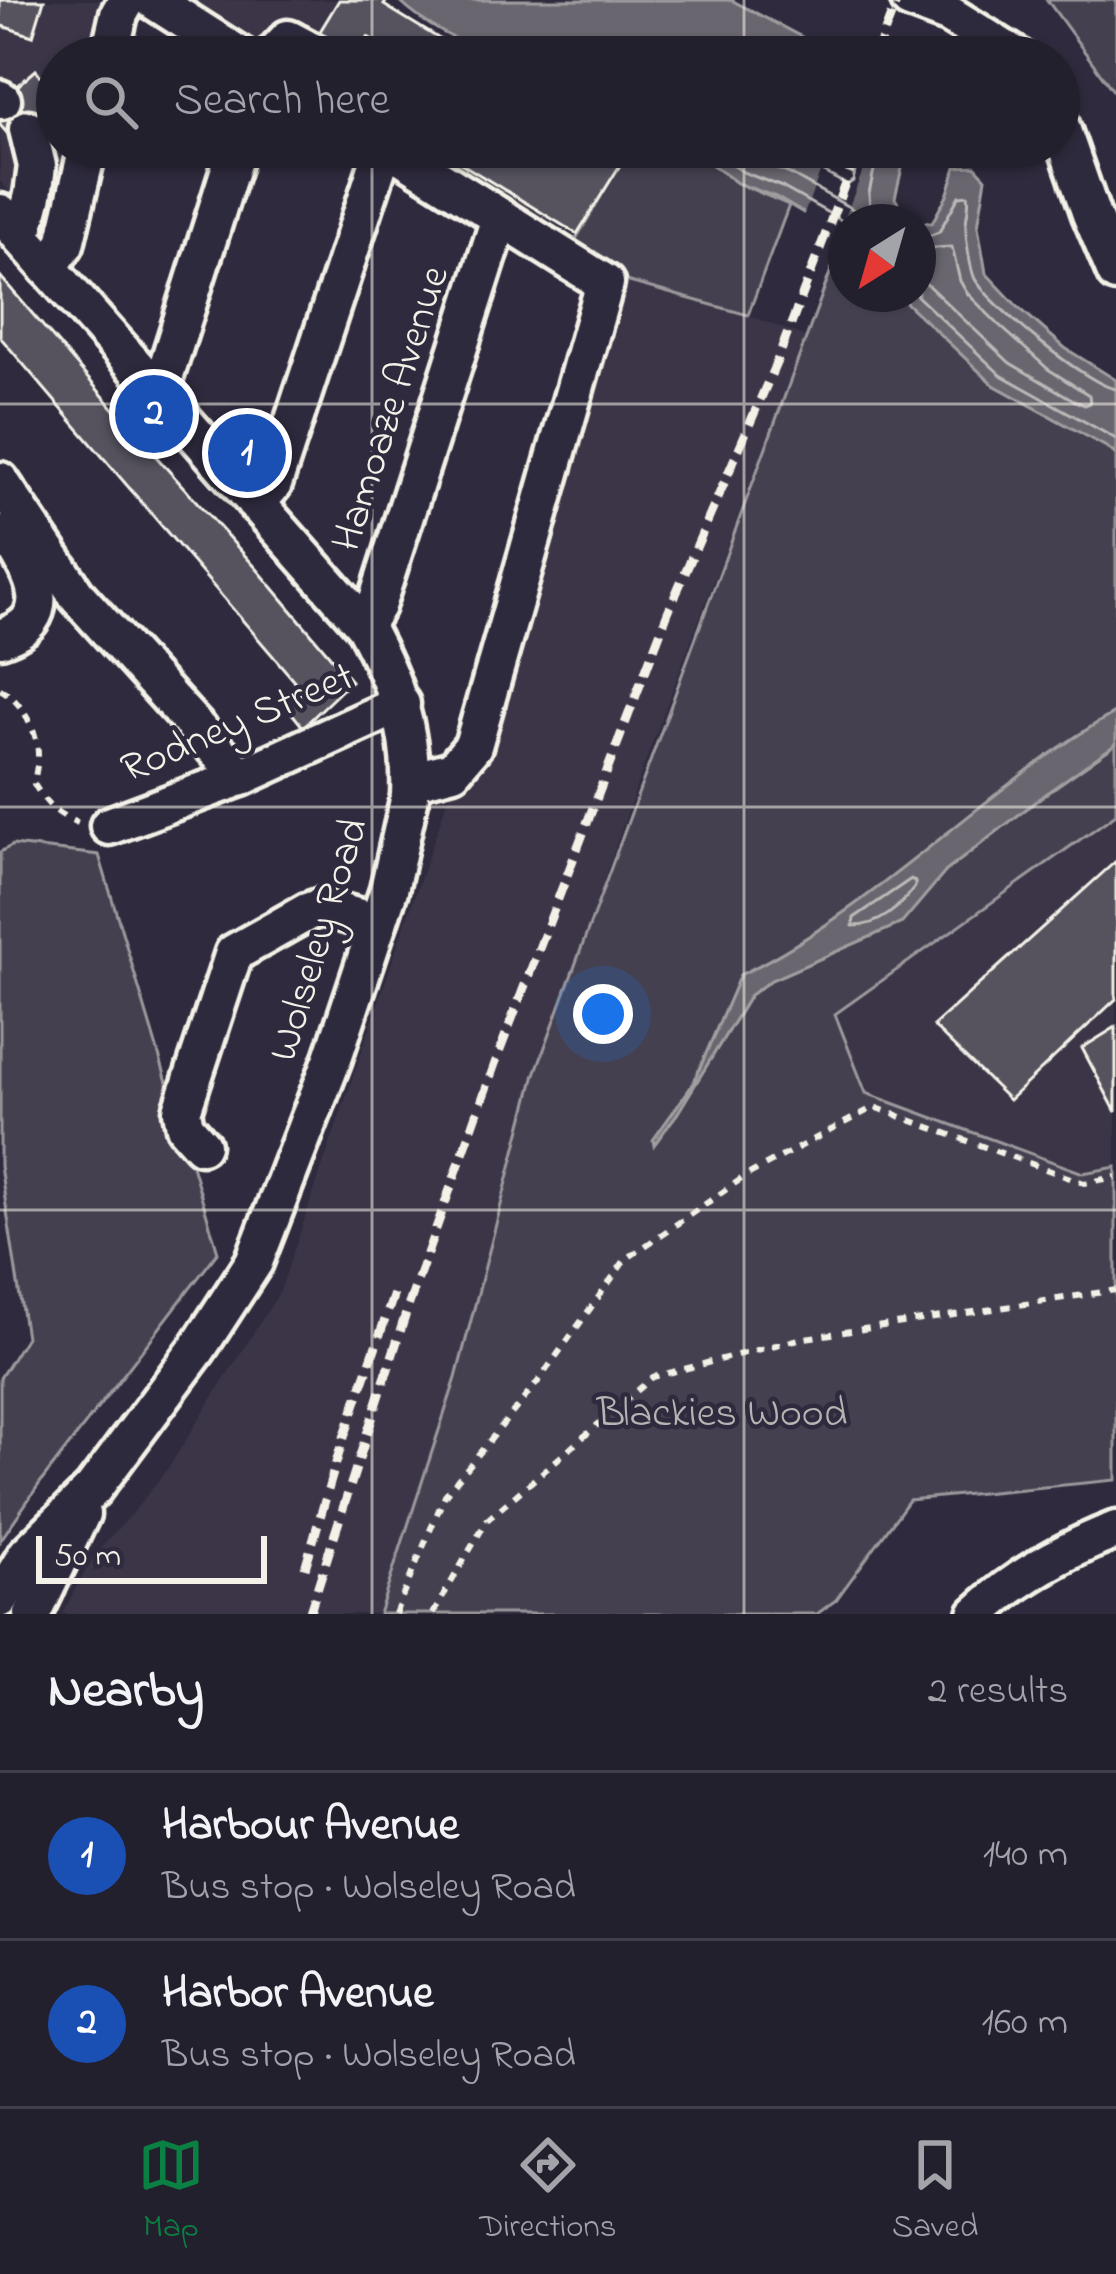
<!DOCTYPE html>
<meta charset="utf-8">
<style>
body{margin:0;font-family:"Indie Flower",sans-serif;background:#2b2836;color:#f1f3f6}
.compass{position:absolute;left:828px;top:204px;width:108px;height:108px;border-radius:50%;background:#23202e;box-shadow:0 3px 9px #0004;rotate:217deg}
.scale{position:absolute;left:36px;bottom:30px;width:231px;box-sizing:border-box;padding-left:12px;border:6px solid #f4f1e8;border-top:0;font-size:33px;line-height:42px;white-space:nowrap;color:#f4f1e8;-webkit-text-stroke:9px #2f2a3d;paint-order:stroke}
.you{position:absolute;left:603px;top:1014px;width:42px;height:42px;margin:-30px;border:9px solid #fff;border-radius:50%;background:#1a73e8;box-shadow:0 0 0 18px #1a73e833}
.badge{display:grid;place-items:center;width:78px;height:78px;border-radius:50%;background:#0b8043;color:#fff;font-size:39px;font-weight:700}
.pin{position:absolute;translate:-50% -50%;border:6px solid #fff;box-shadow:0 3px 12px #0006}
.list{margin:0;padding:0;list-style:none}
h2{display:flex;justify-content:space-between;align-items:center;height:156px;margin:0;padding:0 48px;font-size:51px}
h2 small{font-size:39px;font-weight:400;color:#a3a3aa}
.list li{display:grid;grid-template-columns:78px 1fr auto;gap:36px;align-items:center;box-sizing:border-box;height:168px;padding:0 48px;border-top:3px solid #403e4a}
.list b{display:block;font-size:45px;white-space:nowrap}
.list p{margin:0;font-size:39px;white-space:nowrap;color:#a3a3aa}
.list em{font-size:39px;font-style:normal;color:#a3a3aa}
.icon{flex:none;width:66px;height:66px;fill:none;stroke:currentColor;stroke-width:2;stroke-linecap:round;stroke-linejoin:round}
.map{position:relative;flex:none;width:1116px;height:1614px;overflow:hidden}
.search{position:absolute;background:#23202e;box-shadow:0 3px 9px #0004;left:36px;right:36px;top:36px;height:132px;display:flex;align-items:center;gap:30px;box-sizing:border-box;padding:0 42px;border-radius:66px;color:#a3a3aa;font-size:45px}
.sheet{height:492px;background:#23202e}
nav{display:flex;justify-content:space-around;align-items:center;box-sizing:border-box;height:168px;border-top:3px solid #403e4a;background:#23202e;font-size:33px;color:#a3a3aa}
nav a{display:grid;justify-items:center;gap:6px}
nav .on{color:#0b8043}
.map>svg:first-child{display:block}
.built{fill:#3b3647}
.green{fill:#454050;stroke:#9c989c;stroke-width:3}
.water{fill:#6a6670;stroke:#a19ea0;stroke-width:3}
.pier{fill:#2f2a3d}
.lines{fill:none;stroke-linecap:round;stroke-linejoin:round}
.shore{stroke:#bdb9b8;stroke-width:3}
.building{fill:#56525f;stroke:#f4f1e8;stroke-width:3}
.minor-casing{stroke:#f4f1e8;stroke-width:45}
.path{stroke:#f4f1e8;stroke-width:6;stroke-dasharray:9 9;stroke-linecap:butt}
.minor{stroke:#2f2a3d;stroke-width:36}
.rail{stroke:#f4f1e8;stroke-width:9;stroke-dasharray:18 9;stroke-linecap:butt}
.grid{fill:none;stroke:#f4f1e8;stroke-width:3;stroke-opacity:0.55}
.labels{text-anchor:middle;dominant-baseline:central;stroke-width:9;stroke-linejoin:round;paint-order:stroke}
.street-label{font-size:42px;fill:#f4f1e8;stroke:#2f2a3d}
.park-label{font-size:42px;fill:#b7b3b3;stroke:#2f2a3d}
</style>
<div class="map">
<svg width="1116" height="1614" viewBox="0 0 1116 1614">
<rect width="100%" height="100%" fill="#2f2a3d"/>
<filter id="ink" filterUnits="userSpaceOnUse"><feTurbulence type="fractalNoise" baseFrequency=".00833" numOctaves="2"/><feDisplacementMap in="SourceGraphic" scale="24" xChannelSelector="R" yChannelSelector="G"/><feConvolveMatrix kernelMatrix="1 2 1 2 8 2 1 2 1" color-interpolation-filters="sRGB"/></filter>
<g filter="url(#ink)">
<!-- built -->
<g class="built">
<polygon points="0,0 119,0 103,57 57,57 57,147 78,147 53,240 0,181"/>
<polygon points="158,0 387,0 385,5 469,57 251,57"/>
<polygon points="615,278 740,312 806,337 643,768 536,1074 456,1378 379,1614 62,1614 94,1555 132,1514 170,1465 280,1291 448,798 480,756"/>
<polygon points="1116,814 1116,1167 1083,1173 866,1092 835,1014"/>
</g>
<!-- green -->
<g class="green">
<polygon points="1047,0 1116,0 1116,95"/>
<polygon points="616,147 688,147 737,183 789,205 748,315 615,278 569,251 626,154"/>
<path d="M844,235L846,238V294H897L994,385L1109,448L1116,455V712C984,787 877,909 740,975L693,1084L654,1142L677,1114L750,995L771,980L901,923L946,871L1048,792L1116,744V814L835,1014L866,1093L1083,1173L1116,1167V1480L909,1500L836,1600L817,1614H379L456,1378L535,1074Z"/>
<polygon points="13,845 99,855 218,1252 40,1483 0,1541 0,1378 26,1337 0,1166 0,852"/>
</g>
<!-- water -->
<g class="water">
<path d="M398,0H731L823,48L860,57H500C464,45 425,26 398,0Z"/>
<polygon points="688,147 907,147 895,198 908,221 917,222 846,222 846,238 776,197 737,183"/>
<polygon points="975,166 986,178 978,226 986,273 1017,306 1065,348 1116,380 1116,455 1108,448 994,385 897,294 918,294 918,222 932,223 948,193 956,167"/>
<path d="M1116,712V744L1048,792L946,871L902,923L771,980L750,995L677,1114L654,1145L653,1140L693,1084L740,975C877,909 984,787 1116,712Z"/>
</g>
<!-- pier -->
<polygon class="pier" points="830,147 872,147 837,238 802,219"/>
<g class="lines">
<!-- shore -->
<g class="shore">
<polyline points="708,147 743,172 782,187 846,223"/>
<polyline points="734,147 750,159 788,173 865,216 870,211 869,193 879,147"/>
<polyline points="770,147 796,157 847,185 853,181 860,147"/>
<path d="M918,234L931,235L939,232L959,196L968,195C970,205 967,212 966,223C965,234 970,269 975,279C989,304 1089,386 1116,389"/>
<polyline points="918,249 952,247 960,281 967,293 999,325 1048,369 1089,395 1090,403 1085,405 1077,402 1010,363 918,276"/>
<polyline points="915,294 1001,375 1116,439"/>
<path d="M911,879L915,882V887C899,908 880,926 853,926L854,918Z"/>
</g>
</g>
<!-- building -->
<g class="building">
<polygon points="0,0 44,0 33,36 2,26 0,32"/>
<polygon points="339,0 387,0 384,5 469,57 402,57 368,37 357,56 319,33"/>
<polygon points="36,70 57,95 57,102 14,141 0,125 0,101"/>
<polygon points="434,147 616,147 627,154 577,234"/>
<polygon points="0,276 134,432 258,570 351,681 303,727 286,706 303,691 0,337"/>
<polygon points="1116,861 1116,999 1009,1100 933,1026"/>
<polygon points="1116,1027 1116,1112 1082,1048"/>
</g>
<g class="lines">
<!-- minor casing -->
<g class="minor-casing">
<g id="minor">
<polyline points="153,0 242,57"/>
<polyline points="910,0 950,15 1017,57"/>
<polyline points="109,57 119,14 127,0"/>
<polyline points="271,57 288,39 322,57"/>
<polyline points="0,99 2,100"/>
<polyline points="1059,122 1091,214 1116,273"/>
<polyline points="388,147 605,283 473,746 453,770 411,781"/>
<path d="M0,213L364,625C395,682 413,730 410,796L389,890L333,1058L254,1262L198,1348L93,1489L27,1554L0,1599"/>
<polyline points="22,238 33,195 37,166 28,129"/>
<polyline points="48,268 65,244 88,147"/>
<polyline points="159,394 237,147"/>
<polyline points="0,481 78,597 241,777"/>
<polyline points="256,504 273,484 384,147"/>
<polyline points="364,625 376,606 500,218"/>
<path d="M0,638C62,618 31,572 8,534"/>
<polyline points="109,826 241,777 401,704"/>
<polyline points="201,1145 185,1127 182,1111 234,953 307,912 321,907 378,923"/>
<polyline points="33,1614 81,1514"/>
<path d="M977,1614C1015,1578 1067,1549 1116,1530"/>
</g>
</g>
<!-- path -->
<g class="path">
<path d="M0,689C21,700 38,731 38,755C38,764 35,775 34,784C46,804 56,814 78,823"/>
<polyline points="395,1614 445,1495 537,1383 625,1260 747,1175 874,1107 1084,1183 1116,1177"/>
<polyline points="433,1614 487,1520 653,1377 799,1339 1116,1290"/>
</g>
<!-- minor -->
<use href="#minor" class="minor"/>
<!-- rail -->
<g class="rail">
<polyline points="875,57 897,0"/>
<polyline points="305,1568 341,1446 396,1288"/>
<polyline points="309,1614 409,1304 497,1058 668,612 777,361 859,147"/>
</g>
</g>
</g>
<!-- grid -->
<path class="grid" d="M372,0V57M744,0V57M372,147V1614M744,147V1614M0,404H1116M0,807H1116M0,1210H1116"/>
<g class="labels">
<!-- street labels -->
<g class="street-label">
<text transform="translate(392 409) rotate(-72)">Hamoaze Avenue</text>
<text transform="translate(238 724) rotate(-23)">Rodney Street</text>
<text transform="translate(320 940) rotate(-73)">Wolseley Road</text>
</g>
<!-- park labels -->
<g class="park-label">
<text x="722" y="1414">Blackies Wood</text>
</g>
</g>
</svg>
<svg class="compass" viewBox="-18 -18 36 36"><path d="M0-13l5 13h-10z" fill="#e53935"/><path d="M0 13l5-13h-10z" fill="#a3a3aa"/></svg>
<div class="scale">50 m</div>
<div class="you"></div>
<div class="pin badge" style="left:247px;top:453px;background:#1a4fb4">1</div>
<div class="pin badge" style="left:154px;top:414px;background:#1a4fb4">2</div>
<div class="search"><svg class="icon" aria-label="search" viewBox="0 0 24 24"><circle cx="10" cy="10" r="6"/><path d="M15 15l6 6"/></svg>Search here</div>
</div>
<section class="sheet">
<h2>Nearby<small>2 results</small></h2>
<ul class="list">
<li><span class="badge" style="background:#1a4fb4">1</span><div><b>Harbour Avenue</b><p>Bus stop · Wolseley Road</p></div><em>140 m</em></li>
<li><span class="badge" style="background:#1a4fb4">2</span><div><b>Harbor Avenue</b><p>Bus stop · Wolseley Road</p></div><em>160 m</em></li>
</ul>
</section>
<nav>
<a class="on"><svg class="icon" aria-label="map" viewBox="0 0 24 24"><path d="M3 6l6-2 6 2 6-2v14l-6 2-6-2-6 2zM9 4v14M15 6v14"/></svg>Map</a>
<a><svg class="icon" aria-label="directions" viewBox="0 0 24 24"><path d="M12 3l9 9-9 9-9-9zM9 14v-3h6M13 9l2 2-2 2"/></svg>Directions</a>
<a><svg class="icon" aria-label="saved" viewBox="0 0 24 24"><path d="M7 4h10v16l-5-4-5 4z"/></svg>Saved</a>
</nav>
